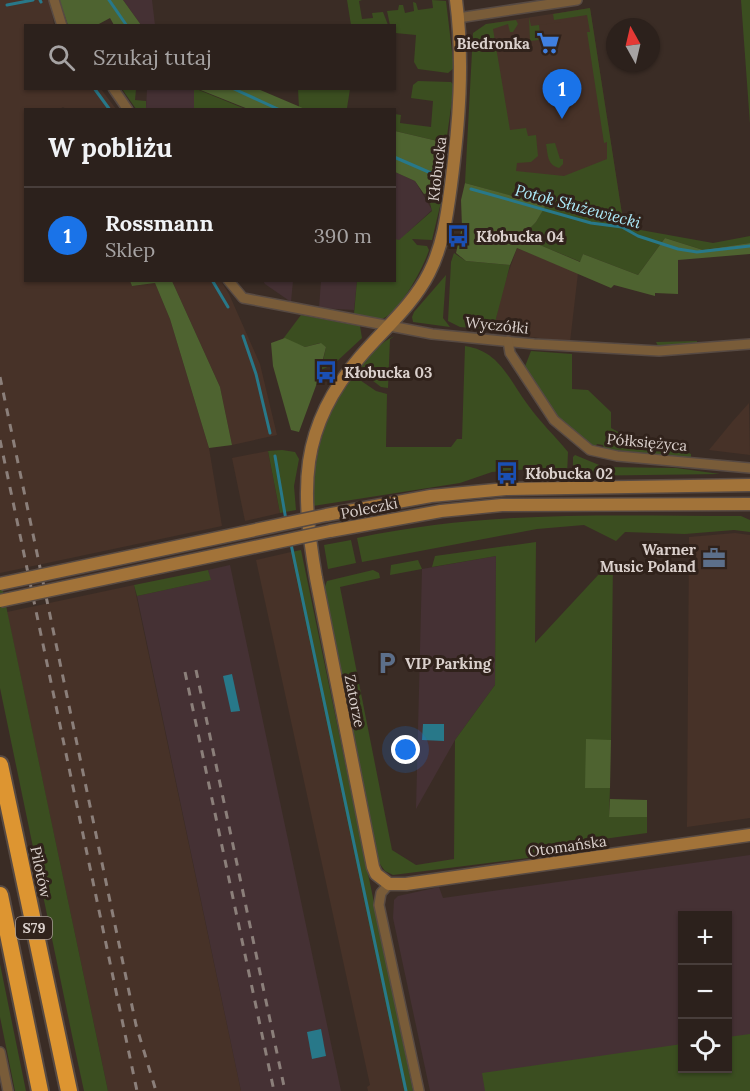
<!DOCTYPE html>
<html lang="pl">
<meta charset="utf-8">
<style>
body{margin:0;font-family:Lora,serif;background:#342925;color:#f1f3f6}
.controls{position:absolute;right:18px;bottom:18px;display:grid;overflow:hidden;border-radius:0px;box-shadow:0 2px 4px #0004}
.controls button{width:54px;height:54px;display:grid;place-items:center;padding:0;border:0;border-bottom:2px solid #483e3b;background:#2c211c;color:#f1f3f6;font:30px sans-serif}
.compass{position:absolute;left:606px;top:18px;width:54px;height:54px;border-radius:50%;background:#2c211c;box-shadow:0 2px 4px #0004;rotate:352deg}
.you{position:absolute;left:406px;top:750px;width:21px;height:21px;margin:-15px;border:4px solid #fff;border-radius:50%;background:#1a73e8;box-shadow:0 0 0 9px #1a73e833}
.badge{display:grid;place-items:center;width:39px;height:39px;border-radius:50%;background:#1a73e8;color:#fff;font-size:20px;font-weight:700}
.pin{position:absolute;translate:-50% -50px;filter:drop-shadow(0 2px 3px #0008)}
.pin::after{content:'';position:absolute;top:32px;width:21px;height:18px;background:inherit;clip-path:polygon(0 0,100% 0,50% 100%)}
.list{margin:0;padding:0;list-style:none}
h2{display:flex;justify-content:space-between;align-items:center;height:78px;margin:0;padding:0 24px;font-size:26px}
h2 small{font-size:20px;font-weight:400;color:#a6a3a3}
.list li{display:grid;grid-template-columns:39px 1fr auto;gap:18px;align-items:center;box-sizing:border-box;height:96px;padding:0 24px;border-top:2px solid #483e3b}
.list b{display:block;font-size:22px;white-space:nowrap}
.list p{margin:0;font-size:20px;white-space:nowrap;color:#a6a3a3}
.list em{font-size:20px;font-style:normal;color:#a6a3a3}
.icon{flex:none;width:33px;height:33px;fill:none;stroke:currentColor;stroke-width:2;stroke-linecap:round;stroke-linejoin:round}
.map{position:relative;flex:none;width:750px;height:1091px;overflow:hidden}
.search{position:absolute;background:#2c211c;box-shadow:0 2px 4px #0004;left:24px;top:24px;width:372px;height:66px;display:flex;align-items:center;gap:15px;box-sizing:border-box;padding:0 21px;border-radius:0px;color:#a6a3a3;font-size:22px}
.panel{position:absolute;background:#2c211c;box-shadow:0 2px 4px #0004;left:24px;top:108px;width:372px;height:174px;border-radius:0px}
.map>svg:first-child{display:block}
.built{fill:#473228}
.industrial{fill:#453134;fill-rule:evenodd}
.green{fill:#3b4e20}
.forest{fill:#4e6330}
.water{fill:#287889}
.lines{fill:none;stroke-linecap:round;stroke-linejoin:round}
.stream{stroke:#287889;stroke-width:3}
.street-casing{stroke:#574a43;stroke-width:12}
.secondary-casing{stroke:#574a43;stroke-width:15}
.highway-casing{stroke:#574a43;stroke-width:20}
.street{stroke:#795c39;stroke-width:9}
.secondary{stroke:#a27339;stroke-width:12}
.highway{stroke:#dd9531;stroke-width:16}
.rail{stroke:#8b7f7a;stroke-width:3;stroke-dasharray:8 8;stroke-linecap:butt}
.secondary-bridge-casing{stroke:#574a43;stroke-width:15;stroke-linecap:butt}
.secondary-bridge{stroke:#a27339;stroke-width:12}
.labels{text-anchor:middle;dominant-baseline:central;stroke-width:6;stroke-linejoin:round;paint-order:stroke}
.shield{fill:#30221b;stroke:#a79c97;stroke-width:1.5}
.shield-label{font-size:14px;font-weight:bold;fill:#dad0cc}
.poi-label{font-size:15px;font-weight:bold;fill:#dad0cc;stroke:#30221b;text-anchor:start}
.street-label{font-size:15px;fill:#dad0cc;stroke:#30221b}
.water-label{font-size:16px;font-style:italic;fill:#adebfa;stroke:#30221b}
</style>
<div class="map">
<svg width="750" height="1091" viewBox="0 0 750 1091">
<rect width="100%" height="100%" fill="#3a2c25"/>
<!-- built -->
<g class="built">
<polygon points="0,0 50,0 54,25 26,26 26,88 101,89 116,109 66,109 63,107 60,109 26,110 26,280 130,281 132,286 155,283 170,319 209,448 222,526 0,573"/>
<polygon points="590,8 624,227 512,195 486,31 493,23"/>
<polygon points="517,248 578,273 570,342 493,332 502,290"/>
<polygon points="172,281 221,281 229,294 260,364 277,435 232,445 220,387"/>
<polygon points="749,403 750,455 709,450 732,422"/>
<polygon points="268,451 280,513 245,521 232,458"/>
<polygon points="735,533 750,535 750,818 687,827 689,537"/>
<polygon points="291,552 404,1091 368,1091 367,1087 370,1085 256,560"/>
<polygon points="134,585 241,1091 108,1091 7,612"/>
</g>
<!-- industrial -->
<g class="industrial">
<polygon points="123,0 152,0 155,25 141,25"/>
<polygon points="147,89 194,89 194,109 146,110"/>
<polygon points="395,172 415,181 432,210 407,233 395,278"/>
<polygon points="263,281 293,281 291,302 265,284"/>
<polygon points="321,281 357,281 354,310 319,308"/>
<polygon points="496,556 495,685 455,740 416,809 422,569"/>
<polygon points="230,565 341,1091 241,1091 137,596 210,580 208,570"/>
<path d="M750,855V1091H430L393,918L394,900L398,896L439,887L443,898ZM682,916H728V1068H682Z"/>
</g>
<!-- green -->
<g class="green">
<polygon points="347,0 362,0 359,1 362,19 373,18 372,13 383,12 388,25 351,25"/>
<polygon points="432,0 446,1 454,68 448,73 418,69 414,62 416,35 395,33 394,26 390,25 387,11 398,10 399,5 403,5 405,13 414,11 413,2 416,3 418,10 433,8"/>
<polygon points="741,0 750,0 750,124"/>
<polygon points="590,8 624,227 713,243 750,236 750,243 703,250 665,238 638,275 583,254 581,262 520,237 536,222 545,205 465,183 473,33 486,24 516,20 518,24 513,32 510,32 508,24 493,29 510,130 526,128 528,136 536,135 538,156 531,162 517,163 516,171 564,176 607,159 607,142 604,143 587,32 590,32 587,15 554,20 553,14"/>
<polygon points="529,17 531,26 562,22 539,25 540,35 536,36 539,40 530,41"/>
<polygon points="418,81 451,82 454,86 446,143 395,131 395,114 401,115 400,123 431,127 433,101 411,98 413,85"/>
<polygon points="194,88 243,108 243,110 194,110"/>
<polygon points="122,89 136,89 135,100 146,101 146,109 136,109"/>
<polygon points="298,89 350,89 347,108 355,109 299,108"/>
<path d="M555,143L560,159H563V164L559,168C547,165 548,155 546,144Z"/>
<path d="M441,202L432,240L412,239L417,245L427,246L429,250C424,267 399,313 382,319C374,321 362,316 354,314L357,281L394,280L395,239L399,240L432,211L430,203Z"/>
<polygon points="454,253 466,261 510,265 493,330 460,327 448,321 451,262"/>
<polygon points="446,275 443,318 450,327 413,322 412,317 414,312"/>
<polygon points="301,315 360,326 362,338 334,364 321,370 326,347 320,343 305,347 283,339"/>
<path d="M395,336L390,339L388,388L381,387L360,371C363,358 384,340 395,336Z"/>
<polygon points="697,341 697,344 658,346 656,342"/>
<path d="M465,346C500,351 509,380 528,405C540,422 555,436 568,452L567,475L531,469L492,472L460,483L313,506C313,459 323,413 354,376L376,391L387,394L386,447H451L457,439H462Z"/>
<polygon points="531,351 572,354 572,389 588,390 611,412 611,428 647,448 650,438 691,454 691,458 604,449 603,445 597,444 595,447 590,444 559,421 524,369"/>
<polygon points="282,450 295,452 299,459 294,486 296,510 280,513 268,451"/>
<polygon points="575,455 604,467 676,468 720,474 573,476 573,457"/>
<path d="M741,516L750,520V532L734,530L685,534L625,532L616,541L584,525L537,529L362,562L357,538C488,510 609,516 741,516Z"/>
<polygon points="351,540 356,563 328,569 324,545"/>
<polygon points="536,542 535,643 613,559 611,740 586,740 586,788 610,788 609,816 647,817 647,833 567,844 568,853 393,875 385,871 377,860 324,589 327,581 373,570 379,573 380,578 340,587 392,850 416,865 454,859 455,740 495,685 496,556 432,567 435,556"/>
<polygon points="301,550 413,1091 404,1091 291,552"/>
<polygon points="418,560 422,569 390,575 391,565"/>
<polygon points="208,570 211,580 137,596 134,585"/>
<polygon points="0,577 108,1091 84,1091 73,1040 0,688"/>
<polygon points="0,964 26,1091 15,1091 0,1017"/>
<polygon points="750,1034 750,1091 485,1091 482,1073 682,1044 682,1068 728,1068 728,1037"/>
</g>
<!-- forest -->
<g class="forest">
<polygon points="59,0 123,0 141,25 114,25 110,18 97,25 68,25"/>
<polygon points="198,89 258,89 305,109 248,109"/>
<polygon points="395,131 446,143 439,190 424,194 415,181 395,172"/>
<polygon points="465,183 546,205 536,222 521,237 580,262 583,254 638,275 665,238 703,250 750,243 750,254 678,260 678,294 655,293 655,296 614,285 611,288 517,248 510,265 466,261 456,253 462,227 461,200"/>
<polygon points="130,281 172,281 220,387 232,445 209,448 170,319 155,283 132,286"/>
<polygon points="285,338 305,347 321,343 326,347 317,383 299,432 291,430 273,366 271,343"/>
<polygon points="586,739 611,740 610,788 585,788"/>
<polygon points="610,799 647,800 647,817 609,817"/>
</g>
<!-- water -->
<g class="water">
<polygon points="232,674 240,711 231,712 223,676"/>
<polygon points="423,724 444,724 444,741 422,740"/>
<polygon points="321,1029 326,1056 312,1059 307,1032"/>
</g>
<g class="lines">
<!-- stream -->
<g class="stream">
<polyline points="40,0 41,2"/>
<polyline points="109,0 127,26"/>
<polyline points="7,5 33,0"/>
<polyline points="94,88 110,110"/>
<polyline points="232,88 280,110"/>
<polyline points="394,157 431,173"/>
<polyline points="471,189 591,223 622,227 638,236 678,249 697,252 750,246"/>
<polyline points="212,280 228,307"/>
<polyline points="243,336 256,374 270,433"/>
<polyline points="275,456 286,520"/>
<polyline points="291,544 406,1091"/>
</g>
<!-- street casing -->
<g class="street-casing">
<g id="street">
<polyline points="54,0 62,26"/>
<polyline points="458,18 577,0"/>
<polyline points="113,88 128,110"/>
<polyline points="228,280 243,298 432,334 534,344 659,351 750,344"/>
<polyline points="508,341 510,353 554,420 590,450 617,456 750,468"/>
<polyline points="389,884 381,893 379,905 419,1091"/>
<polyline points="0,1052 8,1091"/>
</g>
</g>
<!-- secondary casing -->
<g class="secondary-casing">
<g id="secondary">
<path d="M456,0C464,62 459,124 451,185C447,215 443,246 429,273C413,305 383,330 360,357C298,428 301,490 316,578L373,867L376,874L389,884H406L750,835"/>
<polyline points="326,515 431,496 506,489 750,485"/>
<polyline points="330,531 441,511 502,505 750,504"/>
</g>
</g>
<!-- highway casing -->
<g class="highway-casing">
<g id="highway">
<polyline points="0,765 69,1091"/>
<polyline points="0,895 40,1091"/>
</g>
</g>
<!-- street -->
<use href="#street" class="street"/>
<!-- secondary -->
<use href="#secondary" class="secondary"/>
<!-- highway -->
<use href="#highway" class="highway"/>
<!-- rail -->
<g class="rail">
<polyline points="0,377 136,1025 156,1091"/>
<polyline points="0,440 137,1091"/>
<polyline points="196,670 285,1091"/>
<polyline points="185,672 274,1091"/>
</g>
<!-- secondary-bridge casing -->
<g class="secondary-bridge-casing">
<g id="secondary-bridge">
<polyline points="0,584 326,515"/>
<polyline points="0,601 330,531"/>
</g>
</g>
<!-- secondary-bridge -->
<use href="#secondary-bridge" class="secondary-bridge"/>
</g>
<!-- icons -->
<defs>
<g id="supermarket-bare" transform="scale(1.8)"><path d="M-6-5.5h2.5l.6 2H6L4.5 2H-2.5L-4.4-4H-6ZM-1.5 3.2a1.3 1.3 0 1 0 .1 0ZM3 3.2a1.3 1.3 0 1 0 .1 0Z" fill="#3f7fe0" stroke="#30221b" stroke-width="2.5" paint-order="stroke"/></g>
<g id="bus-bare" transform="scale(1.8)"><path d="M-5-6H5V4H4V6H2V4H-2V6H-4V4H-5ZM-3.5-4V0h7V-4ZM-3.5 1.2v1.5H-2V1.2ZM2 1.2v1.5H3.5V1.2Z" fill="#1a4fb4" stroke="#30221b" stroke-width="2.5" paint-order="stroke"/></g>
<g id="office-bare" transform="scale(1.8)"><path d="M-6-3h4V-5.5h4V-3h4V5H-6ZM-1-4.5V-3h2v-1.5ZM-6 0V1H6V0Z" fill="#5c6f8a" stroke="#30221b" stroke-width="2.5" paint-order="stroke"/></g>
<g id="parking-bare" transform="scale(1.8)"><path d="M-3.5-5.5H1a3.5 3.5 0 0 1 0 7H-1V5.5H-3.5ZM-1-3.4V-.6H.8a1.4 1.4 0 0 0 0-2.8Z" fill="#5c6f8a" stroke="#30221b" stroke-width="2.5" paint-order="stroke"/></g>
</defs>
<g fill-rule="evenodd">
<use href="#supermarket-bare" x="548" y="43"/>
<use href="#bus-bare" x="458" y="236"/>
<use href="#bus-bare" x="326" y="372"/>
<use href="#bus-bare" x="507" y="473"/>
<use href="#office-bare" x="714" y="558"/>
<use href="#parking-bare" x="387" y="663"/>
</g>
<g class="labels">
<!-- shield labels -->
<rect class="shield" x="16" y="917" width="36" height="22" rx="4.5"/>
<g class="shield-label">
<text x="34" y="928">S79</text>
</g>
<!-- poi labels -->
<g class="poi-label">
<text x="530" y="43" text-anchor="end">Biedronka</text>
<text x="476" y="236">Kłobucka 04</text>
<text x="344" y="372">Kłobucka 03</text>
<text x="525" y="473">Kłobucka 02</text>
<text x="696" y="549" text-anchor="end">Warner<tspan x="696" dy="17">Music Poland</tspan></text>
<text x="405" y="663">VIP Parking</text>
</g>
<!-- street labels -->
<g class="street-label">
<text transform="translate(437 169) rotate(-83)">Kłobucka</text>
<text transform="translate(497 325) rotate(6)">Wyczółki</text>
<text transform="translate(647 442) rotate(5)">Półksiężyca</text>
<text transform="translate(369 508) rotate(-11)">Poleczki</text>
<text transform="translate(355 701) rotate(79)">Zatorze</text>
<text transform="translate(567 846) rotate(-8)">Otomańska</text>
<text transform="translate(41 872) rotate(78)">Pilotów</text>
</g>
<!-- water labels -->
<g class="water-label">
<text transform="translate(578 206) rotate(15)">Potok Służewiecki</text>
</g>
</g>
</svg>
<div class="controls">
<button>+</button>
<button>−</button>
<button><svg class="icon" aria-label="locate" viewBox="0 0 24 24"><circle cx="12" cy="12" r="6"/><path d="M12 2v4M12 18v4M2 12h4M18 12h4"/></svg></button>
</div>
<svg class="compass" viewBox="-18 -18 36 36"><path d="M0-13l5 13h-10z" fill="#e53935"/><path d="M0 13l5-13h-10z" fill="#a6a3a3"/></svg>
<div class="you"></div>
<div class="pin badge" style="left:562px;top:119px">1</div>
<div class="search"><svg class="icon" aria-label="search" viewBox="0 0 24 24"><circle cx="10" cy="10" r="6"/><path d="M15 15l6 6"/></svg>Szukaj tutaj</div>
<section class="panel">
<h2>W pobliżu<small></small></h2>
<ul class="list">
<li><span class="badge">1</span><div><b>Rossmann</b><p>Sklep</p></div><em>390 m</em></li>
</ul>
</section>
</div>
